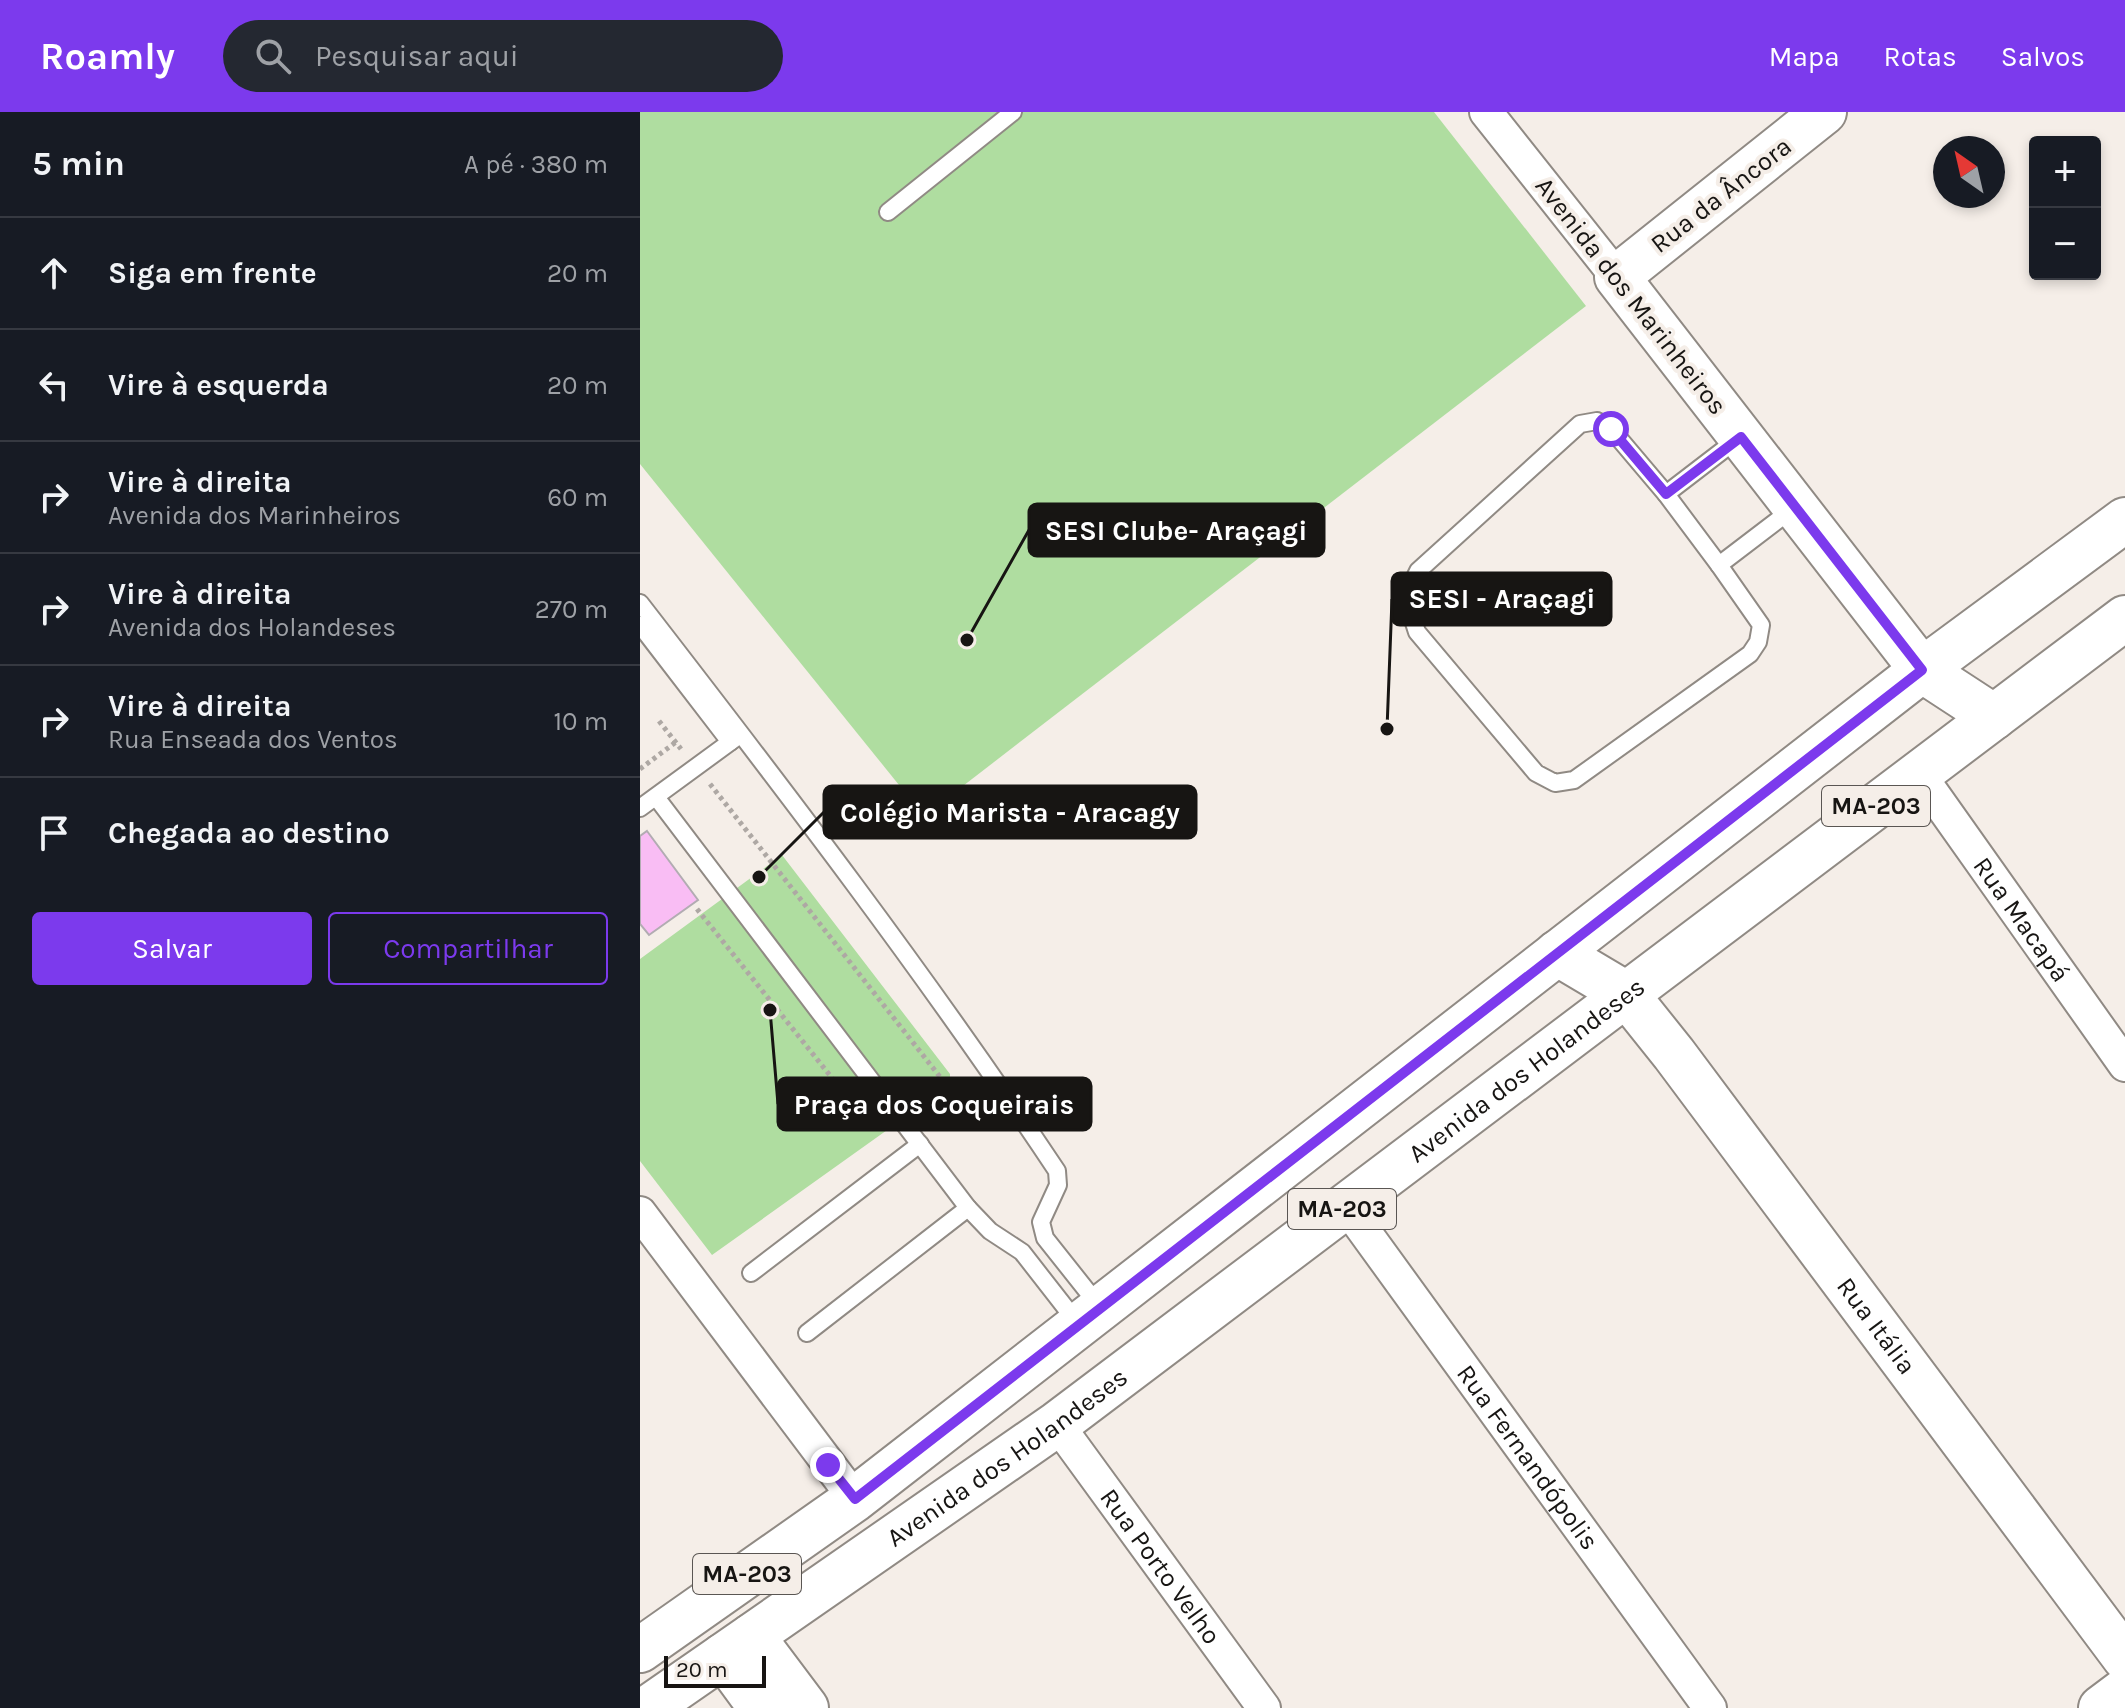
<!DOCTYPE html>
<html lang="pt">
<meta charset="utf-8">
<style>
body{margin:0;font-family:Karla,sans-serif;background:#242831;color:#f1f3f6}
.controls{position:absolute;right:24px;top:24px;display:grid;overflow:hidden;border-radius:8px;box-shadow:0 4px 12px #0003}
.controls button{width:72px;height:72px;display:grid;place-items:center;padding:0;border:0;border-bottom:2px solid #363941;background:#171b24;color:#f1f3f6;font:40px sans-serif}
.compass{position:absolute;left:1293px;top:24px;width:72px;height:72px;border-radius:50%;background:#171b24;box-shadow:0 4px 12px #0003;rotate:326deg}
.scale{position:absolute;left:24px;bottom:20px;width:102px;box-sizing:border-box;padding-left:8px;border:4px solid #171513;border-top:0;font-size:22px;line-height:28px;white-space:nowrap;color:#171513;-webkit-text-stroke:6px #f5eee8;paint-order:stroke}
.stop{position:absolute;width:24px;height:24px;margin:-18px;border:6px solid #7c3aed;border-radius:50%;background:#fff}
.stop.end{background:#7c3aed;border-color:#fff;box-shadow:0 2px 8px #0008}
.list{margin:0;padding:0;list-style:none}
h2{display:flex;justify-content:space-between;align-items:center;height:104px;margin:0;padding:0 32px;font-size:34px}
h2 small{font-size:26px;font-weight:400;color:#9ea1a6}
.list li{display:grid;grid-template-columns:52px 1fr auto;gap:24px;align-items:center;box-sizing:border-box;height:112px;padding:0 32px;border-top:2px solid #363941}
.list b{display:block;font-size:30px;white-space:nowrap}
.list p{margin:0;font-size:26px;white-space:nowrap;color:#9ea1a6}
.list em{font-size:26px;font-style:normal;color:#9ea1a6}
.actions{display:flex;gap:16px;padding:24px 32px}
.actions a{flex:1;padding:18px 0;border:2px solid #7c3aed;border-radius:8px;text-align:center;font-size:28px;color:#7c3aed}
.actions .main{background:#7c3aed;color:#fff}
.icon{flex:none;width:44px;height:44px;fill:none;stroke:currentColor;stroke-width:2;stroke-linecap:round;stroke-linejoin:round}
.map{position:relative;flex:none;width:1485px;height:1596px;overflow:hidden}
header{display:flex;align-items:center;gap:48px;box-sizing:border-box;height:112px;padding:0 40px;background:#7c3aed;color:#fff}
header strong{font-size:38px}
nav{display:flex;gap:44px;margin-inline-start:auto;font-size:28px}
.search{width:560px;height:72px;background:#242831;display:flex;align-items:center;gap:20px;box-sizing:border-box;padding:0 28px;border-radius:44px;color:#9ea1a6;font-size:30px}
main{display:flex}
aside{flex:1;background:#171b24}
.map>svg:first-child{display:block}
.green{fill:#afdda0}
.building{fill:#f9bdf4;stroke:#b2acb2;stroke-width:2}
.lines{fill:none;stroke-linecap:round;stroke-linejoin:round}
.lane-casing{stroke:#908a84;stroke-width:20}
.street-casing{stroke:#908a84;stroke-width:36}
.secondary-casing{stroke:#908a84;stroke-width:48}
.primary-casing{stroke:#908a84;stroke-width:48}
.path{stroke:#aea8a4;stroke-width:5;stroke-dasharray:4 4;stroke-linecap:butt}
.lane{stroke:#fff;stroke-width:16}
.street{stroke:#fff;stroke-width:32}
.secondary{stroke:#fff;stroke-width:44}
.primary{stroke:#fff;stroke-width:44}
.route{stroke:#7c3aed;stroke-width:10}
.labels{text-anchor:middle;dominant-baseline:central;stroke-width:8;stroke-linejoin:round;paint-order:stroke}
.shield{fill:#f5eee8;stroke:#5a5653;stroke-width:2}
.shield-label{font-size:24px;font-weight:bold;fill:#171513}
.street-label{font-size:26px;fill:#171513;stroke:#f5eee8}
.leader{fill:none;stroke:#171513;stroke-width:3}
.callout-dot{fill:#171513;stroke:#f5eee8;stroke-width:3}
.callout{fill:#171513;stroke:#171513;stroke-width:3}
.callout-label{font-size:28px;text-anchor:middle;font-weight:bold;fill:#fff}
</style>
<header>
<strong>Roamly</strong>
<div class="search"><svg class="icon" aria-label="search" viewBox="0 0 24 24"><circle cx="10" cy="10" r="6"/><path d="M15 15l6 6"/></svg>Pesquisar aqui</div>
<nav><a>Mapa</a><a>Rotas</a><a>Salvos</a></nav>
</header>
<main>
<aside>
<h2>5 min<small>A pé · 380 m</small></h2>
<ul class="list">
<li><svg class="icon" aria-label="ahead" viewBox="0 0 24 24"><path d="M12 20V5M6 11l6-6 6 6"/></svg><div><b>Siga em frente</b></div><em>20 m</em></li>
<li><svg class="icon" aria-label="left" viewBox="0 0 24 24"><path d="M17 20v-9H6M10 6l-5 5 5 5"/></svg><div><b>Vire à esquerda</b></div><em>20 m</em></li>
<li><svg class="icon" aria-label="right" viewBox="0 0 24 24"><path d="M7 20v-9h11M14 6l5 5-5 5"/></svg><div><b>Vire à direita</b><p>Avenida dos Marinheiros</p></div><em>60 m</em></li>
<li><svg class="icon" aria-label="right" viewBox="0 0 24 24"><path d="M7 20v-9h11M14 6l5 5-5 5"/></svg><div><b>Vire à direita</b><p>Avenida dos Holandeses</p></div><em>270 m</em></li>
<li><svg class="icon" aria-label="right" viewBox="0 0 24 24"><path d="M7 20v-9h11M14 6l5 5-5 5"/></svg><div><b>Vire à direita</b><p>Rua Enseada dos Ventos</p></div><em>10 m</em></li>
<li><svg class="icon" aria-label="arrive" viewBox="0 0 24 24"><path d="M6 21V4h12l-3 4 3 4H6"/></svg><div><b>Chegada ao destino</b></div></li>
</ul>
<div class="actions"><a class="main">Salvar</a><a>Compartilhar</a></div>
</aside>
<div class="map">
<svg width="1485" height="1596" viewBox="0 0 1485 1596">
<rect width="100%" height="100%" fill="#f5eee8"/>
<!-- green -->
<g class="green">
<polygon points="0,0 794,0 946,194 284,704 0,352"/>
<polygon points="142,743 310,962 310,995 278,996 72,1143 0,1049 0,847"/>
</g>
<!-- building -->
<polygon class="building" points="7,719 58,788 9,823 0,812 0,724"/>
<g class="lines">
<!-- lane casing -->
<g class="lane-casing">
<g id="lane">
<polyline points="248,100 373,0"/>
<polyline points="1099,326 1026,382 1079,453 1155,395"/>
<path d="M1026,382L971,317L957,309L940,312L778,459C766,481 769,497 777,520L896,661L915,671L934,668L1110,542L1118,530L1121,513L1079,453"/>
<path d="M0,491C144,677 287,864 417,1059L418,1073L401,1110L405,1126L459,1194"/>
<polyline points="0,513 90,630"/>
<polyline points="16,685 328,1096 350,1119 382,1140 439,1213"/>
<polyline points="0,696 97,625"/>
<polyline points="111,1161 280,1032"/>
<polyline points="167,1221 328,1096"/>
</g>
</g>
<!-- street casing -->
<g class="street-casing">
<g id="street">
<polyline points="846,0 977,165"/>
<path id="s1" d="M1279,662L1485,953"/>
<path id="s2" d="M706,1094L1070,1596"/>
<polyline points="0,1101 215,1387"/>
<path id="s3" d="M417,1312L624,1596"/>
</g>
</g>
<!-- secondary casing -->
<g class="secondary-casing">
<g id="secondary">
<polyline points="1184,0 977,165 1282,558 1354,605"/>
<path id="s4" d="M917,841L986,882L1034,942L1485,1546"/>
<polyline points="112,1524 166,1596"/>
<polyline points="83,1544 121,1596"/>
<polyline points="1461,1596 1485,1578"/>
</g>
</g>
<!-- primary casing -->
<g class="primary-casing">
<g id="primary">
<polyline points="0,1538 215,1387 1282,558 1485,408"/>
<path id="s5" d="M8,1596L417,1312L1485,506"/>
</g>
</g>
<!-- path -->
<g class="path">
<polyline points="19,609 41,637"/>
<polyline points="0,657 36,630"/>
<polyline points="70,672 304,970 275,990"/>
<polyline points="57,797 232,1016"/>
</g>
<!-- lane -->
<use href="#lane" class="lane"/>
<!-- street -->
<use href="#street" class="street"/>
<!-- secondary -->
<use href="#secondary" class="secondary"/>
<!-- primary -->
<use href="#primary" class="primary"/>
</g>
<g class="lines">
<!-- route -->
<polyline class="route" points="188,1353 215,1387 1282,558 1101,325 1026,382 971,317"/>
</g>
<g class="labels">
<!-- shield labels -->
<g class="shield">
<rect x="1182" y="674" width="108" height="40" rx="6"/>
<rect x="648" y="1077" width="108" height="40" rx="6"/>
<rect x="53" y="1442" width="108" height="40" rx="6"/>
</g>
<g class="shield-label">
<text x="1236" y="694">MA-203</text>
<text x="702" y="1097">MA-203</text>
<text x="107" y="1462">MA-203</text>
</g>
<!-- street labels -->
<g class="street-label">
<text transform="translate(1081 83) rotate(-38)">Rua da Âncora</text>
<text transform="translate(991 184) rotate(52)">Avenida dos Marinheiros</text>
<text stroke="none"><textPath href="#s1" startOffset="178">Rua Macapá</textPath></text>
<text stroke="none"><textPath href="#s5" startOffset="1086">Avenida dos Holandeses</textPath></text>
<text stroke="none"><textPath href="#s4" startOffset="496">Rua Itália</textPath></text>
<text stroke="none"><textPath href="#s5" startOffset="438">Avenida dos Holandeses</textPath></text>
<text stroke="none"><textPath href="#s2" startOffset="310">Rua Fernandópolis</textPath></text>
<text stroke="none"><textPath href="#s3" startOffset="176">Rua Porto Velho</textPath></text>
</g>
</g>
<!-- callouts -->
<path class="leader" d="M327 528L389 418M747 617L752 487M119 765L184 700M130 898L138 992"/>
<g class="callout-dot">
<circle cx="327" cy="528" r="8"/>
<circle cx="747" cy="617" r="8"/>
<circle cx="119" cy="765" r="8"/>
<circle cx="130" cy="898" r="8"/>
</g>
<g class="callout">
<rect x="389" y="392" width="295" height="52" rx="8"/>
<rect x="752" y="461" width="219" height="52" rx="8"/>
<rect x="184" y="674" width="372" height="52" rx="8"/>
<rect x="138" y="966" width="313" height="52" rx="8"/>
</g>
<g class="callout-label">
<text x="536" y="428">SESI Clube- Araçagi</text>
<text x="862" y="496">SESI - Araçagi</text>
<text x="370" y="710">Colégio Marista - Aracagy</text>
<text x="294" y="1002">Praça dos Coqueirais</text>
</g>
</svg>
<div class="controls">
<button>+</button>
<button>−</button>
</div>
<svg class="compass" viewBox="-18 -18 36 36"><path d="M0-13l5 13h-10z" fill="#e53935"/><path d="M0 13l5-13h-10z" fill="#9ea1a6"/></svg>
<div class="scale">20 m</div>
<div class="stop" style="left:971px;top:317px"></div>
<div class="stop end" style="left:188px;top:1353px"></div>
</div>
</main>
